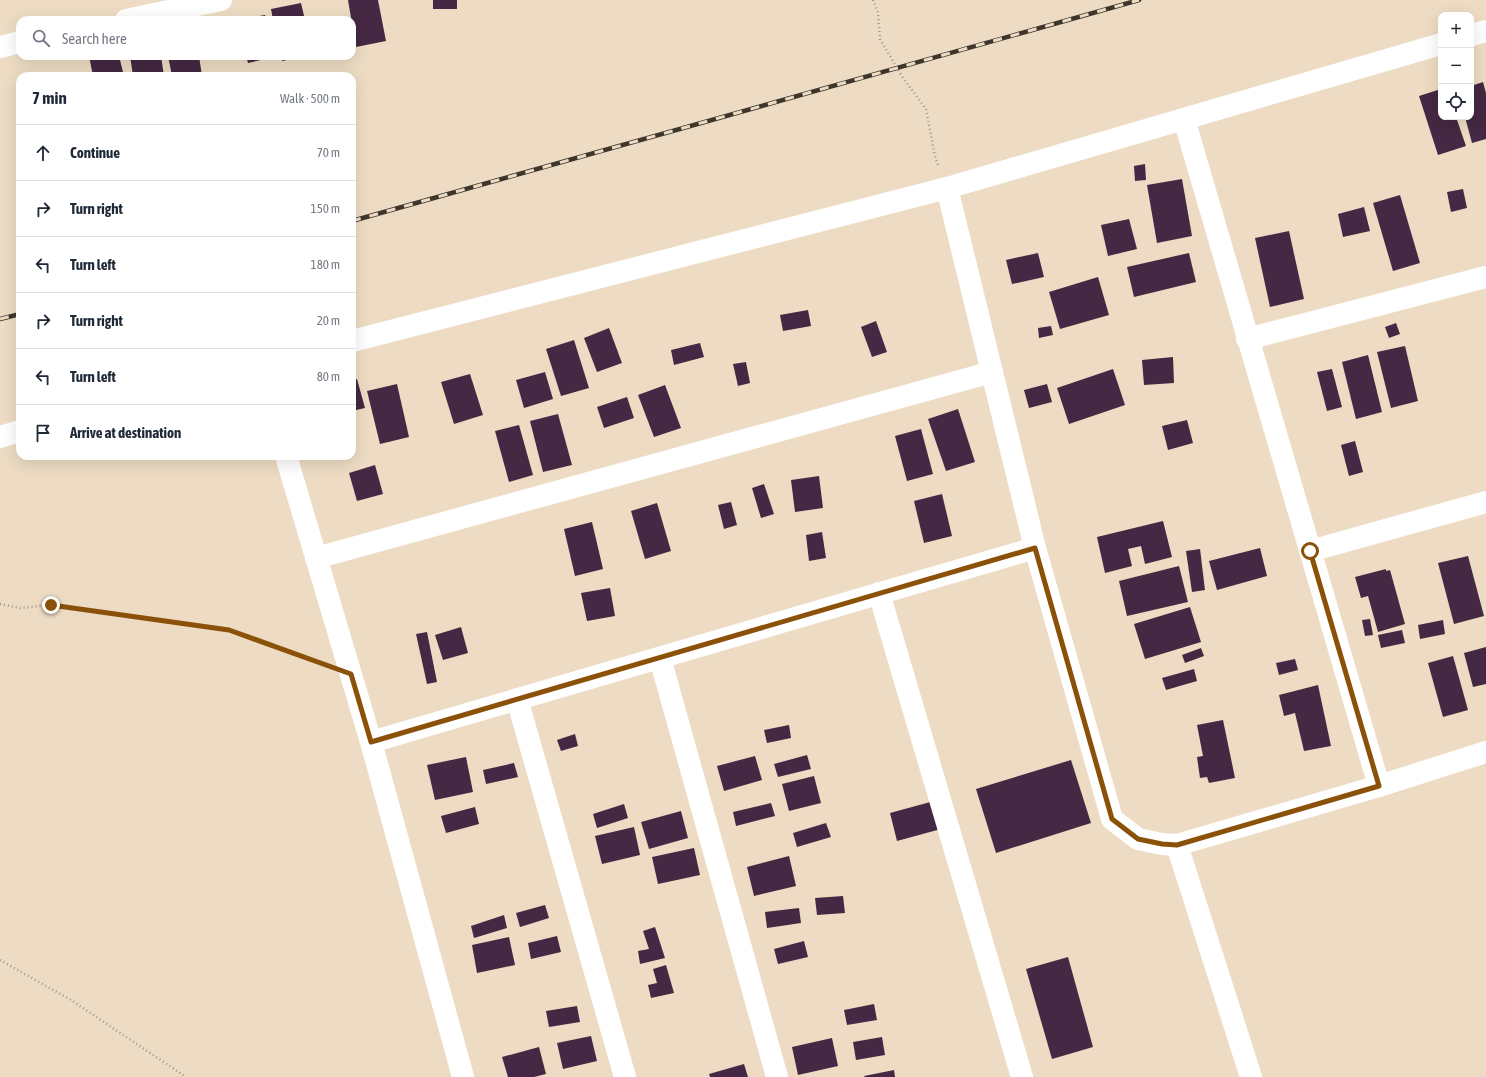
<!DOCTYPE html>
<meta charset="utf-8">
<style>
body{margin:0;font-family:"Asap Condensed",sans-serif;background:#f6f6f7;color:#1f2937}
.controls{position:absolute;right:12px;top:12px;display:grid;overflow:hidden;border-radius:8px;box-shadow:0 4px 16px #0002}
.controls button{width:36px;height:36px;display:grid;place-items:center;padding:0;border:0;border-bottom:1px solid #e0e1e3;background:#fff;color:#1f2937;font:20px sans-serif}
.stop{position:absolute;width:12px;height:12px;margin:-9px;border:3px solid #8b5109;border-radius:50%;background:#fff}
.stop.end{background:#8b5109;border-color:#fff;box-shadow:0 1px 4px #0008}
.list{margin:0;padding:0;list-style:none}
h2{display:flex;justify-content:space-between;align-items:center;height:52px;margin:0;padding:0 16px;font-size:17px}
h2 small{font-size:13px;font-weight:400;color:#747a83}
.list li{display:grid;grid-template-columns:26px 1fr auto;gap:12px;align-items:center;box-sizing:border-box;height:56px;padding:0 16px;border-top:1px solid #e0e1e3}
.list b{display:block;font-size:15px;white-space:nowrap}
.list em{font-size:13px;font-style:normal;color:#747a83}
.icon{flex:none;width:22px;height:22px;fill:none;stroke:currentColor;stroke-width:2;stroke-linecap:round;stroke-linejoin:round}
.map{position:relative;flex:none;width:1486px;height:1077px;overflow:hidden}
.search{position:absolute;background:#fff;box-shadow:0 4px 16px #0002;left:16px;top:16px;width:340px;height:44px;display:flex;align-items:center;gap:10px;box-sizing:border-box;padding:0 14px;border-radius:12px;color:#747a83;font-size:15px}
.panel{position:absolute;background:#fff;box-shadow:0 4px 16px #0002;left:16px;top:72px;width:340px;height:388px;border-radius:12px}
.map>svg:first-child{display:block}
.building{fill:#452843}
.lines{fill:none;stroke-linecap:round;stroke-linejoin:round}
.path{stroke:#a29582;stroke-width:2.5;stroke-dasharray:1 3;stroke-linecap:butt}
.street{stroke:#fff;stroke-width:22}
.rail-casing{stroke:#3e362b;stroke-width:4.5}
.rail{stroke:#eddcc3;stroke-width:3;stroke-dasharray:9;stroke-linecap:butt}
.route{stroke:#8b5109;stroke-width:5}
</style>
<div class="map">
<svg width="1486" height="1077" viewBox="0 0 1486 1077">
<rect width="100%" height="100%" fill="#eddcc3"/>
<!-- building -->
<g class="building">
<polygon points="348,0 378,0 386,41 356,47"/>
<rect x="433" y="0" width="24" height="9"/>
<polygon points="301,3 305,20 273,20 271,9"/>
<polygon points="265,15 267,20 244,20 244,19"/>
<polygon points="89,56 119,56 124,76 93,76"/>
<polygon points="130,56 161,56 164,76 133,76"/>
<polygon points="168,56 199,56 202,76 172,76"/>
<polygon points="246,56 274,56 274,57 248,63"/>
<polygon points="281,56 302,56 302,57 282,61"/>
<polygon points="1483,82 1486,93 1486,139 1472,143 1465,117 1471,117 1471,86"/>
<polygon points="1441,89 1441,117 1456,117 1466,146 1438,155 1419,96"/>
<polygon points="1145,164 1146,180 1135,181 1134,166"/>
<polygon points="1182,179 1192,236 1157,243 1147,185"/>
<polygon points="1463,189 1467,208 1451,212 1447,192"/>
<polygon points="1400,195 1420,263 1393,271 1373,203"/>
<polygon points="1364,207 1370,231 1343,237 1338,214"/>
<polygon points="1129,219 1137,249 1108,256 1101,225"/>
<polygon points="1289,231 1304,299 1270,307 1255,238"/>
<polygon points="1038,253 1044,277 1012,284 1006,260"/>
<polygon points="1189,253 1196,282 1134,297 1127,267"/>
<polygon points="1098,277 1109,315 1060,329 1049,292"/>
<polygon points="808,310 811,326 783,331 780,315"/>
<polygon points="876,321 887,352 872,357 861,327"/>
<polygon points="1396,323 1400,334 1389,338 1385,327"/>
<polygon points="1051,326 1053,335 1039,338 1038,328"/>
<polygon points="609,328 622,363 597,372 584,338"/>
<polygon points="574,340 589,388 561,396 546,349"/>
<polygon points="700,343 704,357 674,365 671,350"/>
<polygon points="1405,346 1418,401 1391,408 1377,352"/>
<polygon points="1368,355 1382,412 1356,419 1342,362"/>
<polygon points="1173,357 1174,383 1144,385 1142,360"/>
<polygon points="746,362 750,383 738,386 733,364"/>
<polygon points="1113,369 1125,405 1069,424 1057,388"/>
<polygon points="1332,369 1342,407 1327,411 1317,372"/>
<polygon points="545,372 553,399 524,408 516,380"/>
<polygon points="470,374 483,415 454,424 441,382"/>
<polygon points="357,379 365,408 352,411 352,380"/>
<polygon points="397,384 409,437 380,444 367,391"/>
<polygon points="1047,384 1052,402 1029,408 1024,390"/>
<polygon points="665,385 681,428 654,437 638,395"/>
<polygon points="627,397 634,418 604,428 597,407"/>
<polygon points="958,409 975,462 946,471 928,419"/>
<polygon points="558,414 572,465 543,472 530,421"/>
<polygon points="1187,420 1193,443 1168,450 1162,426"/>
<polygon points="519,425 533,475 509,482 495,431"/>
<polygon points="921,429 933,474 907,481 895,436"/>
<polygon points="1355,441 1363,472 1349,476 1341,445"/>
<polygon points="375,465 383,494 357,501 349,473"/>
<polygon points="819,476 823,508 795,512 791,480"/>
<polygon points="764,484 774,514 761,518 752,488"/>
<polygon points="942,494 952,536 924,543 914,501"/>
<polygon points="731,502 737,525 724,529 718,505"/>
<polygon points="657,503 671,551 645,559 631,511"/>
<polygon points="1163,521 1172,557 1145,564 1141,546 1128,549 1132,566 1105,573 1097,537"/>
<polygon points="592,522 603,569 575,576 564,529"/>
<polygon points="822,532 826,558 809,561 806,535"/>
<polygon points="1260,548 1267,576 1217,590 1209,561"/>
<polygon points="1200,549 1205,590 1192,592 1186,551"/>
<polygon points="1468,556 1484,616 1454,624 1438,563"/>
<polygon points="1179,566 1188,602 1127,616 1119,581"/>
<polygon points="1386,569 1386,571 1390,570 1405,624 1378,632 1368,596 1361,598 1355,577"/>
<polygon points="610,588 615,616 587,621 581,593"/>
<polygon points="1190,607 1201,642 1145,659 1134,624"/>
<polygon points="1370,619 1373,635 1365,636 1362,620"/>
<polygon points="1443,620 1445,634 1420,639 1418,625"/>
<polygon points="461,627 468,653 443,660 435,635"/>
<polygon points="1402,630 1405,643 1381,648 1378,635"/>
<polygon points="427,632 437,682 427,684 416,634"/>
<polygon points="1486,647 1486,684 1473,687 1464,653"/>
<polygon points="1201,648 1204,656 1185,663 1182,655"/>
<polygon points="1453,656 1468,710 1443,717 1428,663"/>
<polygon points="1295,659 1298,670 1279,675 1276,663"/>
<polygon points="1194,669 1197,681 1166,690 1162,678"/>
<polygon points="1318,685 1331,746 1304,751 1295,713 1284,716 1279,695"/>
<polygon points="1223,720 1235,778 1209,783 1207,777 1200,778 1197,757 1203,756 1197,725"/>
<polygon points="789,725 791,738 767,743 764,730"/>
<polygon points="575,734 578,746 561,751 557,740"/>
<polygon points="807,755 811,769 778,777 774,764"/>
<polygon points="755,756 762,780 724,791 717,766"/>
<polygon points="466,757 473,792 435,800 427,765"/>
<polygon points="1071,760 1091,823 996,853 976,789"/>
<polygon points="514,763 518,777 486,784 483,770"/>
<polygon points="814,776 821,803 789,811 782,784"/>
<polygon points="934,801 941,829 897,841 890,813"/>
<polygon points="771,803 775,816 736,826 733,812"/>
<polygon points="624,804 628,818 597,828 593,814"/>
<polygon points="475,807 479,824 446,833 441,816"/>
<polygon points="681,811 688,838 649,849 641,822"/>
<polygon points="826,823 831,837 797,847 793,833"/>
<polygon points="634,827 640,855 602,864 595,836"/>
<polygon points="694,848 700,875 658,884 652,857"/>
<polygon points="789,856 796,886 754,896 747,867"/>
<polygon points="843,896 845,913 817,915 815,898"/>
<polygon points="545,905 549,918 520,927 516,913"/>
<polygon points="799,908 801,923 767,928 765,912"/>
<polygon points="504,915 507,928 474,938 471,926"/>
<polygon points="655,927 665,958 640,964 638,951 649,949 643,931"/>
<polygon points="557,936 561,952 531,959 528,943"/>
<polygon points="509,937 515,965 477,973 472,945"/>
<polygon points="804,941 808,957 778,964 774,949"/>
<polygon points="1068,957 1093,1047 1052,1059 1026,969"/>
<polygon points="666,965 674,993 651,998 648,985 657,983 653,969"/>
<polygon points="874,1004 877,1020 847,1025 844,1010"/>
<polygon points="577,1006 580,1022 549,1027 546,1011"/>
<polygon points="591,1036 597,1061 563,1069 557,1043"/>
<polygon points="882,1037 885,1055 856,1060 853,1042"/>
<polygon points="832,1038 838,1066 798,1075 792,1047"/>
<polygon points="539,1047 546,1074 534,1077 508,1077 502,1057"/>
<polygon points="744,1064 748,1077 710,1077 709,1074"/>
<polygon points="894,1070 895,1077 865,1077 864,1076"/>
</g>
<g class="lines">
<!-- path -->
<g class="path">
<polyline points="873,0 878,13 880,39 903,78 926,109 935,156 938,165"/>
<polyline points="0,604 20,608 51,605 229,630 323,664"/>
<polyline points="0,960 71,1000 186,1077"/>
</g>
<!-- street -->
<g class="street">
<polyline points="126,20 221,0"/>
<polyline points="1471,35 1486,31"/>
<polyline points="0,47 20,42"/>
<polyline points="1184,119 1379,786"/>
<polyline points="947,188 1035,548 1112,819 1138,839 1162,844 1177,845 1379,786 1486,752"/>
<polyline points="1247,339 1486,277"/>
<polyline points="352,341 947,188 1441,44"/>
<polyline points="0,437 20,431"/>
<polyline points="286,456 371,742 463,1077"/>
<polyline points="1310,551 1486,502"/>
<polyline points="316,558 992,372"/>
<polyline points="879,593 1022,1077"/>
<polyline points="660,658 777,1077"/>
<polyline points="517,699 625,1077"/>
<polyline points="371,742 1035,548"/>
<polyline points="1177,845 1251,1077"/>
</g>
<!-- rail casing -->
<g class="rail-casing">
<g id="rail">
<polyline points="352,221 1139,0"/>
<polyline points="0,319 20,314"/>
</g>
</g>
<!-- rail -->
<use href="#rail" class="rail"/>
</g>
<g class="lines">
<!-- route -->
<polyline class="route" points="51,605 229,630 351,674 371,742 1035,548 1112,819 1138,839 1162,844 1177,845 1379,786 1310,551"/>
</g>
</svg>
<div class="controls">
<button>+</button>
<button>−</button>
<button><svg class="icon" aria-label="locate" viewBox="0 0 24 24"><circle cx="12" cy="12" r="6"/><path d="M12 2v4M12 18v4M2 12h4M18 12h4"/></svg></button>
</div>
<div class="stop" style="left:1310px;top:551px"></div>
<div class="stop end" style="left:51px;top:605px"></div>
<div class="search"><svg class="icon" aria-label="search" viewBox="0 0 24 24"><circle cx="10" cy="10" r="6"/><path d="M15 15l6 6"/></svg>Search here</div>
<section class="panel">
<h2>7 min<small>Walk · 500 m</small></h2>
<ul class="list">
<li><svg class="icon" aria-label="ahead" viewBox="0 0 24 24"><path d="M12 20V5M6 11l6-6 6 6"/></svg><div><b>Continue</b></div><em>70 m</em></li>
<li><svg class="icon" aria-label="right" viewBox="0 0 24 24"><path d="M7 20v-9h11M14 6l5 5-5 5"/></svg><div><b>Turn right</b></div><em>150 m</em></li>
<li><svg class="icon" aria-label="left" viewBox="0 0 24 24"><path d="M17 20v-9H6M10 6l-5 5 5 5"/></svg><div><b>Turn left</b></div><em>180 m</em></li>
<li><svg class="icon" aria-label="right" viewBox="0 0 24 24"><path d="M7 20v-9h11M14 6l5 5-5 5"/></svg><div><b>Turn right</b></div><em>20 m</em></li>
<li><svg class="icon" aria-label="left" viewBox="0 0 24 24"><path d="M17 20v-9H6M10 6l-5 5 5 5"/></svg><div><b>Turn left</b></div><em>80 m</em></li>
<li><svg class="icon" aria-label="arrive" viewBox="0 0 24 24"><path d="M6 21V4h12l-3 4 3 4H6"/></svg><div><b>Arrive at destination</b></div></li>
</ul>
</section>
</div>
